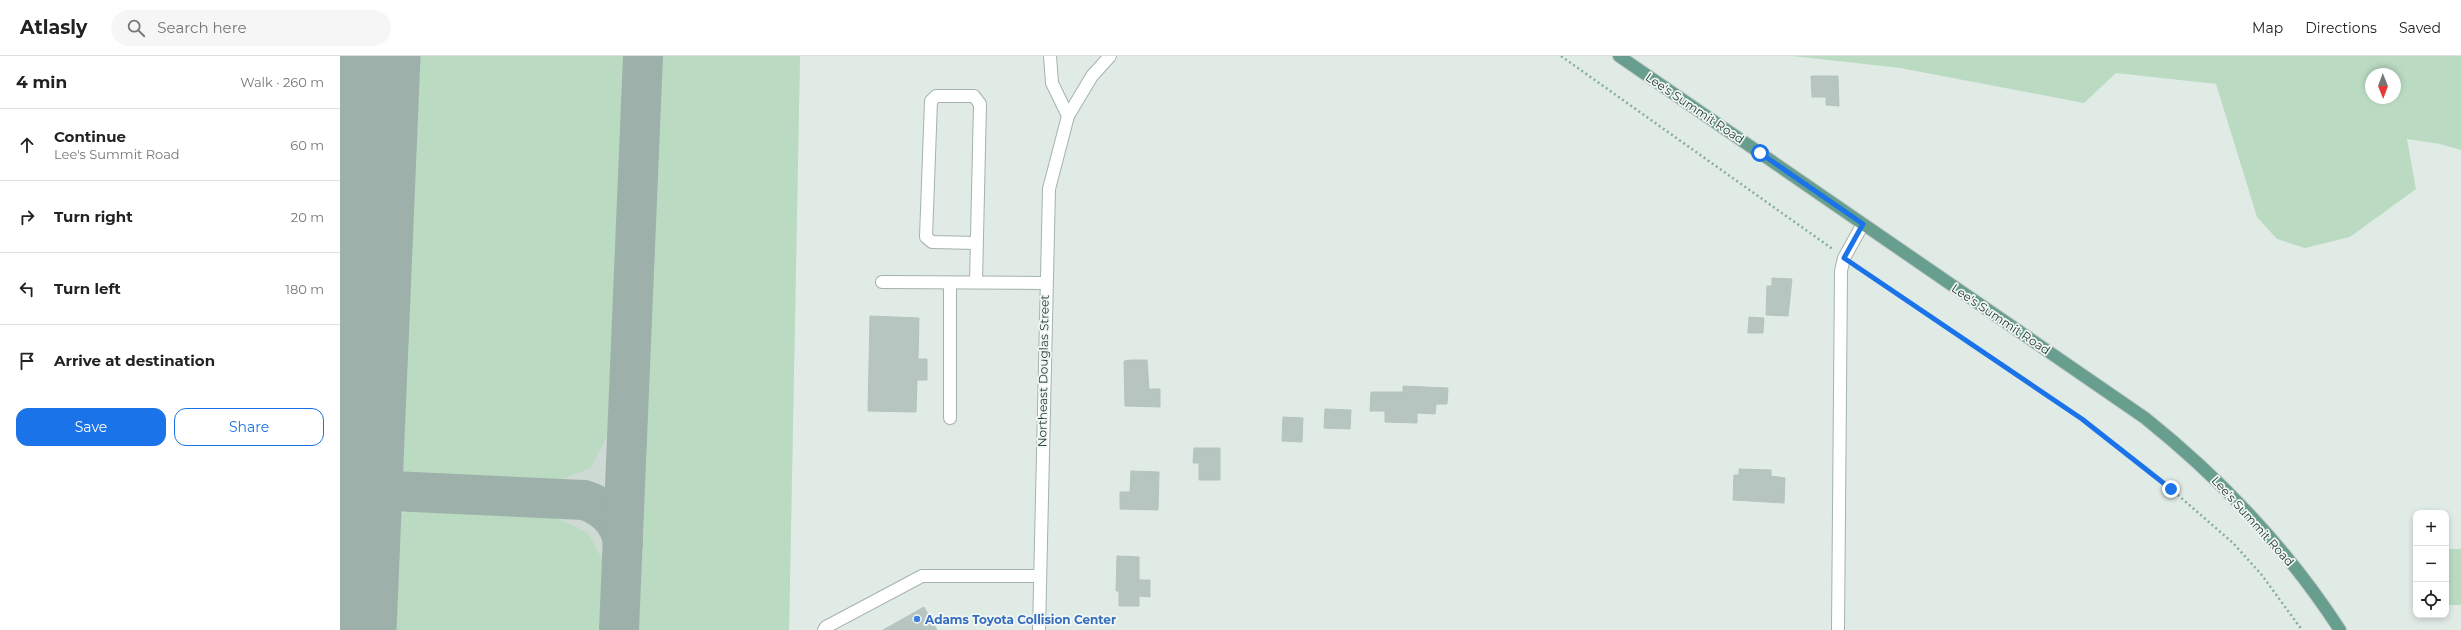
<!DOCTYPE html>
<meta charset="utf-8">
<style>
body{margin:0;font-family:Montserrat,sans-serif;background:#f6f6f6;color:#222}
.controls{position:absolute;right:12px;bottom:12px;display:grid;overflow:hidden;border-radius:8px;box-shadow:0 2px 6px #0003}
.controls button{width:36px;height:36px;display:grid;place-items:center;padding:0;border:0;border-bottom:1px solid #e0e0e0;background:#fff;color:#222;font:20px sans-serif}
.compass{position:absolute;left:2025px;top:12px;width:36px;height:36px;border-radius:50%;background:#fff;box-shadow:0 2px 6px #0003;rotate:179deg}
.stop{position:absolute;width:12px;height:12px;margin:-9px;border:3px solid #1a73e8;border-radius:50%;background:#fff}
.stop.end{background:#1a73e8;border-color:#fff;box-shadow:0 1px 4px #0008}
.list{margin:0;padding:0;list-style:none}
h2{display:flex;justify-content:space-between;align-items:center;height:52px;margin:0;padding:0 16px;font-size:17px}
h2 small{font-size:13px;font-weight:400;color:#767676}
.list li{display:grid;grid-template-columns:26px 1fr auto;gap:12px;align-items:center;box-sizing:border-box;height:72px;padding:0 16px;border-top:1px solid #e0e0e0}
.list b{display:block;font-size:15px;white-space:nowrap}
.list p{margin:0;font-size:13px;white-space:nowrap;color:#767676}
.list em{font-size:13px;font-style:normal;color:#767676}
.actions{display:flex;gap:8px;padding:12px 16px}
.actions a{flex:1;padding:9px 0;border:1px solid #1a73e8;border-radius:12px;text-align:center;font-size:14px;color:#1a73e8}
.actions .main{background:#1a73e8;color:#fff}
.icon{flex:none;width:22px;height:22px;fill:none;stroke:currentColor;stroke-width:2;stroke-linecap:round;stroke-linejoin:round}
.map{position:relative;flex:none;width:2121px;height:574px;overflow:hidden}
header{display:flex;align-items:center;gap:24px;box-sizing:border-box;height:56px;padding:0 20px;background:#fff;border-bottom:1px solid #e0e0e0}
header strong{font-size:19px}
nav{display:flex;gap:22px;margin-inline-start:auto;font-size:14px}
.search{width:280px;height:36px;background:#f6f6f6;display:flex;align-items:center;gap:10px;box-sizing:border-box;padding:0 14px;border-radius:22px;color:#767676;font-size:15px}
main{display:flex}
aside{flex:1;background:#fff}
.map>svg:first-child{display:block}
.built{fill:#cfdad5}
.green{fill:#badbc2;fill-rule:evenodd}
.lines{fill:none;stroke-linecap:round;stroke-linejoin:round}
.taxiway{stroke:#9eb0aa;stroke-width:40}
.runway{stroke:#9eb0aa;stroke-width:101}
.building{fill:#b6c5bf;stroke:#b4c4bc}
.minor-casing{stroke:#a4b2ad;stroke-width:14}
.major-casing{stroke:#c1c8c6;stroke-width:14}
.path{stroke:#83ad9d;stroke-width:2.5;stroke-dasharray:2 3;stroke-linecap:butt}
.minor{stroke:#fff;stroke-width:12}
.major{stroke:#679e8d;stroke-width:12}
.route{stroke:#1a73e8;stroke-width:5}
.shop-dot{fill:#3f7fe0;stroke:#f1f7f4;stroke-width:1.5}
.labels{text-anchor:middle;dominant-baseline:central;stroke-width:3.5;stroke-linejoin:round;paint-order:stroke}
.street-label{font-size:12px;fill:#223a33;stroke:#f1f7f4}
.shop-label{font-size:12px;font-weight:bold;fill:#366cbe;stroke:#f1f7f4;text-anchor:start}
</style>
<header>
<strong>Atlasly</strong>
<div class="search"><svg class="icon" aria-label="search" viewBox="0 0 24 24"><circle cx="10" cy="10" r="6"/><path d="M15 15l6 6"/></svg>Search here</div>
<nav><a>Map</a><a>Directions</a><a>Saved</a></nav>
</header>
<main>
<aside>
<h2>4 min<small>Walk · 260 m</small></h2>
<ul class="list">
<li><svg class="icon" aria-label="ahead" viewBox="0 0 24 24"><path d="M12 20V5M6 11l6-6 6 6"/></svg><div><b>Continue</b><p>Lee's Summit Road</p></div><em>60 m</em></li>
<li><svg class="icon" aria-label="right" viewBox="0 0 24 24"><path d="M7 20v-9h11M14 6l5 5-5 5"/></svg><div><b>Turn right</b></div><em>20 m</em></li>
<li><svg class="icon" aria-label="left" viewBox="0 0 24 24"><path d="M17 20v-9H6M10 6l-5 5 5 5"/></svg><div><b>Turn left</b></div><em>180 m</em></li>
<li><svg class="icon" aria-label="arrive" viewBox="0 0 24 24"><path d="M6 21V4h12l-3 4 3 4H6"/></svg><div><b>Arrive at destination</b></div></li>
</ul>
<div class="actions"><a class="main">Save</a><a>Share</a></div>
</aside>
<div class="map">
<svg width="2121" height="574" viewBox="0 0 2121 574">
<rect width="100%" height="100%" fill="#e1ebe6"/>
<!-- built -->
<polygon class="built" points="0,0 460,0 449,574 0,574"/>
<!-- green -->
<g class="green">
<polygon points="66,0 290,0 277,307 268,378 251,412 220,424 151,428 72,422 49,409"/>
<polygon points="314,0 460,0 449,574 291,574"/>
<path d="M1452,0H2121V94L2100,88L2067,83L2076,133L2010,181L1965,192L1937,183L1917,161L1876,28L1776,17L1744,47L1560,12ZM2031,18H2055V42H2031Z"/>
<polygon points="139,452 213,460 248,477 262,503 266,519 268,574 39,574 44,463 73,454"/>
<rect x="2106" y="493" width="15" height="56"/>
</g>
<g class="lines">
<!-- taxiway -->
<g class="taxiway">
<path d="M14,383C16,409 25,431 52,435"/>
<path d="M10,483C14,458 26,438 52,435L244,444C264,450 280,465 283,487"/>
<polyline points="279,574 303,0"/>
</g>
<!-- runway -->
<polyline class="runway" points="6,574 30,0"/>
</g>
<!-- building -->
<g class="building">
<polygon points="1471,20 1498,20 1499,50 1486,49 1486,41 1472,41"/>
<polygon points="1432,222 1452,223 1448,260 1426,259 1427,230 1432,230"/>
<polygon points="530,260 579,262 578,303 587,303 587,324 577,324 576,356 528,355"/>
<polygon points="1409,261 1424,262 1423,277 1408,277"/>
<polygon points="791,304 807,304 809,333 820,333 820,351 785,350 784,305"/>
<polygon points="1063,330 1108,332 1107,348 1096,348 1095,358 1077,357 1077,367 1045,366 1045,355 1030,355 1031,336 1063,336"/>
<polygon points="985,353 1011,354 1010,373 984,372"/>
<polygon points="943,361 963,362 962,386 942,385"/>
<polygon points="854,392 880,392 880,424 859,424 859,407 853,407"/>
<polygon points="1399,413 1431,414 1431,420 1445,422 1444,447 1393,444 1394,419 1399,419"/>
<polygon points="791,415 819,416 818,454 780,453 780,436 790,436"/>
<polygon points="777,500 799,501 799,524 810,524 810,541 799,540 799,550 779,550 779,535 776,535"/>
<polygon points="584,551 597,574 543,574"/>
</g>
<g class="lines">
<!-- minor casing -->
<g class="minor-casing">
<g id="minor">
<polyline points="710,0 712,27 728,60"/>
<polyline points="542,226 705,227"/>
<polyline points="636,226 640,48 634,40 596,40 591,45 586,181 592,186 636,187"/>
<polyline points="610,227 610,362"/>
<polyline points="484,574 486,571 582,520 700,520"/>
<polyline points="699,574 709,133 728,60 752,20 770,0"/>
<polyline points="1498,574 1501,215 1504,202 1523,168"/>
</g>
</g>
<!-- major casing -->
<g class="major-casing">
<path id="major" d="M1279,0L1805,362C1881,423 1947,492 2000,574"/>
</g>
<!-- path -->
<g class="path">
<polyline points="1221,0 1494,194"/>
<polyline points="1516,210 1742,363 1831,433 1893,487 1921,518 1962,574"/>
</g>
<!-- minor -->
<use href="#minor" class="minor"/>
<!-- major -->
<use href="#major" class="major"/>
</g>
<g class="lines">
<!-- route -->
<polyline class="route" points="1420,97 1523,168 1504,202 1742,363 1831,433"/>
</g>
<!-- markers -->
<circle class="shop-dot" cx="577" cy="563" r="4"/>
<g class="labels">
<!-- street labels -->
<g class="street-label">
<text transform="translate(1355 52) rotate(34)">Lee's Summit Road</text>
<text transform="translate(1661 263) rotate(34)">Lee's Summit Road</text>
<text transform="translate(703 315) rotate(-89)">Northeast Douglas Street</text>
<text transform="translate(1913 465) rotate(48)">Lee's Summit Road</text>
</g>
<!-- shop labels -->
<g class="shop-label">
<text x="585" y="563">Adams Toyota Collision Center</text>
</g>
</g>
</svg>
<div class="controls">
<button>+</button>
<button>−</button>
<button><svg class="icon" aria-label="locate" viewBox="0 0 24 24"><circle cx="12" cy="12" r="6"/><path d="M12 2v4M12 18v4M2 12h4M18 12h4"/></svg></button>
</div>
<svg class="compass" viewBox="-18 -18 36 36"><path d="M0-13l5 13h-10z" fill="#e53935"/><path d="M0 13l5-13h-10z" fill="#767676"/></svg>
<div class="stop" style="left:1420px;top:97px"></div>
<div class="stop end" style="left:1831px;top:433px"></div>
</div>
</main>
